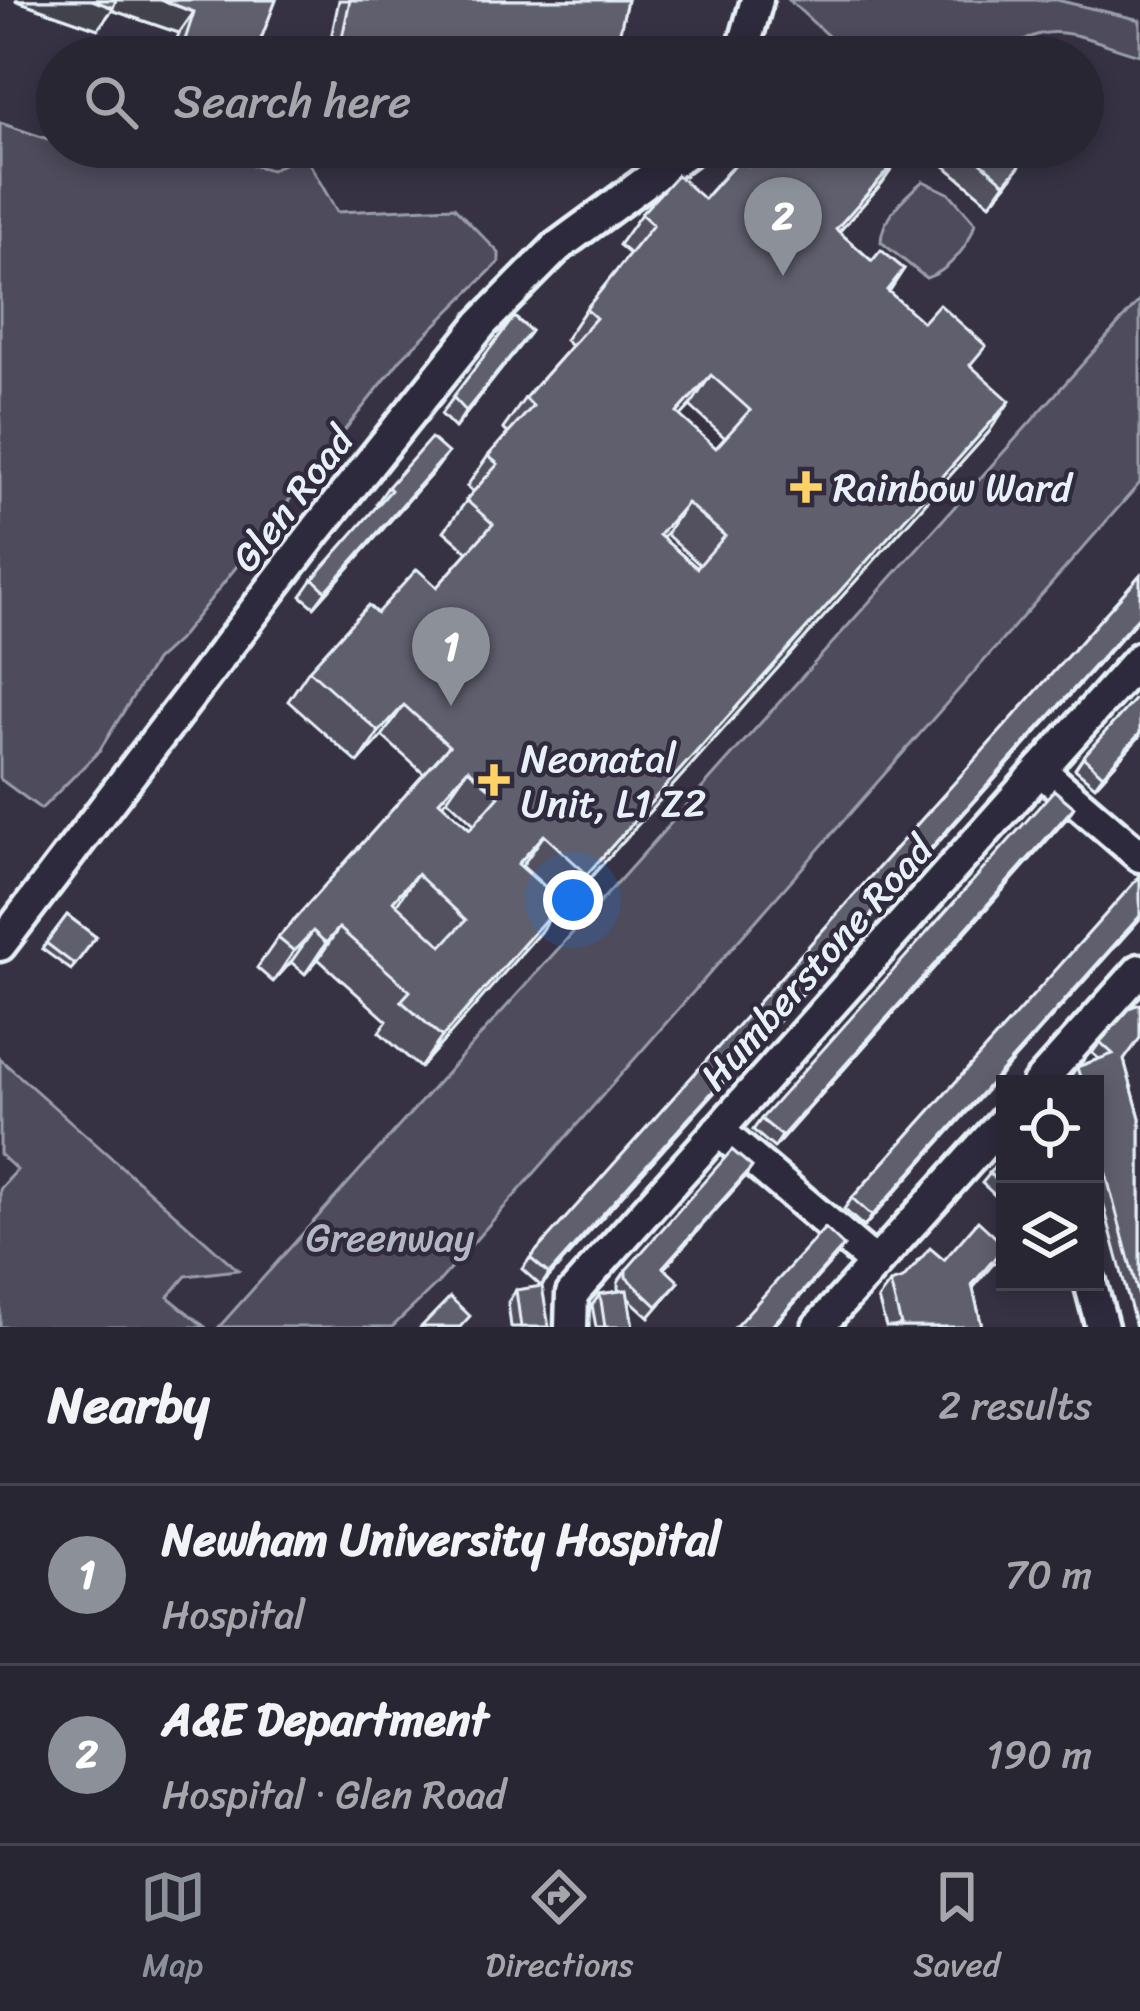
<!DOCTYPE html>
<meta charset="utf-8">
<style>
body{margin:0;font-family:Sriracha,sans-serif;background:#34323f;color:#f1f3f6}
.controls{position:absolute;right:36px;bottom:36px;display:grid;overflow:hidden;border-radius:0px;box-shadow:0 6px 18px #0003}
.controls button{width:108px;height:108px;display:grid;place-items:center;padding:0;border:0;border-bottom:3px solid #44434e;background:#282633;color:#f1f3f6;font:60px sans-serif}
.you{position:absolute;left:573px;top:900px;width:42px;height:42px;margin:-30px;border:9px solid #fff;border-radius:50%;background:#1a73e8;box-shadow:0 0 0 18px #1a73e833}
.badge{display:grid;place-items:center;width:78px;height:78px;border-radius:50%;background:#8c9099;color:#fff;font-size:39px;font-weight:700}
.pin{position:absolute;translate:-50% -99px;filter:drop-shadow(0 3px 6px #0008)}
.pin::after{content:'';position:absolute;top:63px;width:42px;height:36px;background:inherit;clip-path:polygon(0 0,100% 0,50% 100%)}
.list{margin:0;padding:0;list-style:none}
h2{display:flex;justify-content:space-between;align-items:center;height:156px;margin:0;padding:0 48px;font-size:51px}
h2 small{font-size:39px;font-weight:400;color:#a5a5ac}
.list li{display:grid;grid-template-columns:78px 1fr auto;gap:36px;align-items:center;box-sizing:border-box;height:180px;padding:0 48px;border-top:3px solid #44434e}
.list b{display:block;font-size:45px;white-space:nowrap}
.list p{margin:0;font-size:39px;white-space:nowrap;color:#a5a5ac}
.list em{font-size:39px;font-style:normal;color:#a5a5ac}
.icon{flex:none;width:66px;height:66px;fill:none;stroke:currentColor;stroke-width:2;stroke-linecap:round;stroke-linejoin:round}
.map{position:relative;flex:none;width:1140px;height:1327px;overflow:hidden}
.search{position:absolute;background:#282633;box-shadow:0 6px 18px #0003;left:36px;right:36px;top:36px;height:132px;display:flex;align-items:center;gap:30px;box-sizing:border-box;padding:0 42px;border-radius:66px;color:#a5a5ac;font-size:45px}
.sheet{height:516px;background:#282633}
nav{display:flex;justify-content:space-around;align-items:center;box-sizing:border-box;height:168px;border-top:3px solid #44434e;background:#282633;font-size:33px;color:#a5a5ac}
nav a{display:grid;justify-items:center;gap:6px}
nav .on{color:#8c9099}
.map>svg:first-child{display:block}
.green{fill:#4d4b5c;stroke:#9a9eaa;stroke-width:3}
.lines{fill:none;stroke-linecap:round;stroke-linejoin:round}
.minor-casing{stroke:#e8f1f8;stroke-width:39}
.minor{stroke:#2f2a3d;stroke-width:30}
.wall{fill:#53515f;stroke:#e8f1f8;stroke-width:3;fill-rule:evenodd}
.shaded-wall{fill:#43424d;stroke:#e8f1f8;stroke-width:3}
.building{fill:#605e6e;stroke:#e8f1f8;stroke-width:3;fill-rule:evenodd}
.poi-dot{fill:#ffd166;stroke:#2f2a3d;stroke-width:4.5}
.labels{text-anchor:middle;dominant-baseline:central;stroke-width:9;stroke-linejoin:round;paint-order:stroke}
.poi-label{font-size:39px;fill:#e8f1f8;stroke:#2f2a3d;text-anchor:start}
.street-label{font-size:39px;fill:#e8f1f8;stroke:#2f2a3d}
.park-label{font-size:39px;fill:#b2b7c1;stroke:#2f2a3d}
</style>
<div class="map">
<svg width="1140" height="1327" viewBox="0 0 1140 1327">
<rect width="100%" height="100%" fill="#363244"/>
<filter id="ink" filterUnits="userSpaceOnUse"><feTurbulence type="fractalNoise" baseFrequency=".00833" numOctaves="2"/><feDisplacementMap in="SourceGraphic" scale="24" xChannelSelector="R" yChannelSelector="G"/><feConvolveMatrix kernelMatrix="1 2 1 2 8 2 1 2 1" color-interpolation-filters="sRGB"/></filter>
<g filter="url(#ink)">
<!-- green -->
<g class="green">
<path d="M789,0H1057L1140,20V55C1087,41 1045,11 1004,57H851Z"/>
<polygon points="0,123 57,142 57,147 112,161 154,147 216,147 241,162 271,170 304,154 337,212 454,207 499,253 499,262 401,359 180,638 155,661 99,751 41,809 0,779"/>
<path d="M923,181L950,194L975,223C970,245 948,272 926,278L881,242C881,218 905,196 923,181Z"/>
<polygon points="1140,300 1140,483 437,1284 392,1327 219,1327"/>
<polygon points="0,1059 238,1270 186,1276 168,1297 205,1327 0,1327 0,1189 17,1170 0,1154"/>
</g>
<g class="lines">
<!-- minor casing -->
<g class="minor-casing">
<g id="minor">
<polyline points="741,57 757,0"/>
<polyline points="1040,770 1140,856"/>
<polyline points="0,945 317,529 482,323 557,247 693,147"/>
<polyline points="1038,1084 1140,970"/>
<polyline points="718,1130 875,1263"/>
<polyline points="1090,1282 1102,1327"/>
<polyline points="571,1327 572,1294 1140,658"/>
<polyline points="818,1327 1005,1120"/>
</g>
</g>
<!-- minor -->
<use href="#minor" class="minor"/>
</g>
<!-- wall -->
<g class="wall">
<polygon points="15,0 276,0 254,57 171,57 179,33 112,10 98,29"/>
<polygon points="339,0 627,0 614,57 327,57"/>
<path d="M749,147H897L904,152L882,183L839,232L872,261L904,269L889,292L972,367L989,432L566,905L522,866L540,932L420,1068L379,1032L387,1021L318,959L305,974L291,962L273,982L257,968L278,938L424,774L382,736L358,763L288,701L309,670L377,613L437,587L468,552L444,531L473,492L467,486L488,456L508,433L503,429L525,398L571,346L565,340L586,309L630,254L619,245L641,214L704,199ZM690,406L725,438L716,448L680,416ZM666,534L700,565L697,568L662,538ZM447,799L474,824L470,829L442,804Z"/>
<polygon points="939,147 1003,147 1007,184 990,204 933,156"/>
<polygon points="514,317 531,331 455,428 441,414"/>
<polygon points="436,469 314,607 301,596 313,579 378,506 376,504 388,487"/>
<polygon points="1140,575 1140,617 541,1286 522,1269 530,1258"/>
<polygon points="1140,736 1095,786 1075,769 1083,757"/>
<polygon points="1074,807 1066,819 774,1148 753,1130 761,1119"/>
<polygon points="1140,876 864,1227 844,1209 852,1198"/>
<polygon points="67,915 96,937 71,970 42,949"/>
<polygon points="1100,1042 1124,1060 1140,1118 1140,1327 1136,1327 1095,1173 1095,1084 1071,1084 1069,1078 1077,1067 1099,1059 1092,1053"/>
<polygon points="1005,1155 1005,1198 1002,1202 982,1183"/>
<polygon points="744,1178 664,1268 679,1282 649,1317 628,1298 633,1327 596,1327 592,1305 600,1294 620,1291 618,1289 618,1282 626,1270"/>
<polygon points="994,1263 973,1288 982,1327 886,1327 878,1299 890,1283"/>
<polygon points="516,1290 549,1327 511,1327 508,1302"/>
</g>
<!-- shaded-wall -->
<g class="shaded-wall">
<polygon points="15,0 161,0 194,12 179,33 112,10 98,29"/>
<polygon points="184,43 224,57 174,57"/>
<polygon points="904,152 882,183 814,260 836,229"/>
<polygon points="1022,163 1007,184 990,204 1005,183"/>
<polygon points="531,331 519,347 455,428 466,411"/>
<polygon points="711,375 690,406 655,444 677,413"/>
<polygon points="1010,401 989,432 566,905 587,874"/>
<polygon points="448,453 436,469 314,607 326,591"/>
<polygon points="687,503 666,534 638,566 659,535"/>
<polygon points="1140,615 1140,617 541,1286 549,1274"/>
<polygon points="404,705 382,736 358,763 379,732"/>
<polygon points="1140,733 1140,736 1095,786 1103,775"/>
<polygon points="468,769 447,799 417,832 439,801"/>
<polygon points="1074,807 1066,819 774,1148 782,1136"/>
<polygon points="544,835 522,866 497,894 518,864"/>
<polygon points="417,874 396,905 393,901"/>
<polygon points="561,902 540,932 420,1068 442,1037"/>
<polygon points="1140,916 1140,919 864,1227 872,1216"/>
<polygon points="339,928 318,959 305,974 326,943"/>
<polygon points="313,931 291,962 273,982 294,951"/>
<polygon points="752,1167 744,1178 655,1279 663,1267"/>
<polygon points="844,1246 836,1257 773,1327 771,1327"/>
</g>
<!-- building -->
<g class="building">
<polygon points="92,0 116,0 113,8"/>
<polygon points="161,0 276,0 254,57 224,57 184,43 194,12"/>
<polygon points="350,0 627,0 614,57 338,57"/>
<path d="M764,147H897L904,152L836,229L872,261L881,250L904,269L887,290L923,322L939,304L986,346L970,365L1010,401L587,874L544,835L518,864L561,902L442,1037L401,1001L410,991L339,928L326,943L313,931L294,951L278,938L449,746L404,705L379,732L309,670L368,605L377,613L417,569L437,587L493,524L466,500L498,464L488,456L533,406L525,398L596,318L586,309L653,225L641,214L677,175L704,199L741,158L749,165ZM711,375L750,410L716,448L677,413ZM687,503L725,536L697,568L659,535ZM468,769L499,796L470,829L439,801ZM417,874L466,920L442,946L393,901Z"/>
<polygon points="963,147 1003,147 1022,163 1005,183"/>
<polygon points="514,317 531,331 466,411 453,397"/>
<polygon points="431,438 448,453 326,591 313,579 391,490 388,487"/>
<polygon points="1140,575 1140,615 549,1274 530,1258"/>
<polygon points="1140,693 1140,733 1103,775 1083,757"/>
<polygon points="1054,790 1074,807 782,1136 761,1119"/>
<polygon points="1140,876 1140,916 872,1216 852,1198"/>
<polygon points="67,915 96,937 75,965 46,943"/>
<polygon points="1140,1004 1140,1038 1124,1060 1140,1118 1140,1301 1095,1133 1095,1084 1082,1084 1077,1067 1113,1054 1100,1042 1131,1007"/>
<polygon points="732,1150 752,1167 663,1267 679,1282 657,1306 626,1277 626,1270"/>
<polygon points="1005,1155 1005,1188 989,1173"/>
<polygon points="978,1221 1005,1246 972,1285 982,1327 894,1327 901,1325 890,1283 903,1279 930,1248 944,1260"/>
<polygon points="825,1228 844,1246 771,1327 735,1327"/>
<polygon points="542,1286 549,1327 521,1327 516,1290"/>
<polygon points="627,1290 633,1327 605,1327 600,1294"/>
<polygon points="450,1297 470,1316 460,1327 421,1327"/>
</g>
</g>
<!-- markers -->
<g class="poi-dot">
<path d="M800 469h12v12h12v12h-12v12h-12v-12h-12v-12h12z"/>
<path d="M488 762h12v12h12v12h-12v12h-12v-12h-12v-12h12z"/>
</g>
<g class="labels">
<!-- poi labels -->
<g class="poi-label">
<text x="833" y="487">Rainbow Ward</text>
<text x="521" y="758">Neonatal<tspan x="521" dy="45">Unit, L1 Z2</tspan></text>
</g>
<!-- street labels -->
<g class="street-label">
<text transform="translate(292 499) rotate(-52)">Glen Road</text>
<text transform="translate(816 963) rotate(-48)">Humberstone Road</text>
</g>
<!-- park labels -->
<g class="park-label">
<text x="390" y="1237">Greenway</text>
</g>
</g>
</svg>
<div class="controls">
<button><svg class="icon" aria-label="locate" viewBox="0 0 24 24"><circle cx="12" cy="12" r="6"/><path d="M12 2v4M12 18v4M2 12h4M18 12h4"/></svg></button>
<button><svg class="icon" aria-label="layers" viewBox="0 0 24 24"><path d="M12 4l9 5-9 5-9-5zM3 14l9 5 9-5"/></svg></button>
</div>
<div class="you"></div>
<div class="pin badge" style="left:451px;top:706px">1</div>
<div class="pin badge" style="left:783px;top:276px">2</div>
<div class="search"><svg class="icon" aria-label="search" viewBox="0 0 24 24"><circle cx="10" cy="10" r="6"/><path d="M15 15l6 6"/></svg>Search here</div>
</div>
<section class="sheet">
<h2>Nearby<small>2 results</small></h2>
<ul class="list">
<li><span class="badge">1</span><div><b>Newham University Hospital</b><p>Hospital</p></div><em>70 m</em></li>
<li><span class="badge">2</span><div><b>A&amp;E Department</b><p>Hospital · Glen Road</p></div><em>190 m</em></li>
</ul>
</section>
<nav>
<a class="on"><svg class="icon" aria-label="map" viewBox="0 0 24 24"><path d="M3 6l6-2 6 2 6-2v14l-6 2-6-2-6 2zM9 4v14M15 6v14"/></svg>Map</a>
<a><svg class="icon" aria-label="directions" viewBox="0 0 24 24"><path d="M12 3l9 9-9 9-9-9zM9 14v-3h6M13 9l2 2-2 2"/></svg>Directions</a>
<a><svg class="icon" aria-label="saved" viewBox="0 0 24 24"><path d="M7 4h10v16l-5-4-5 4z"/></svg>Saved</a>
</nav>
